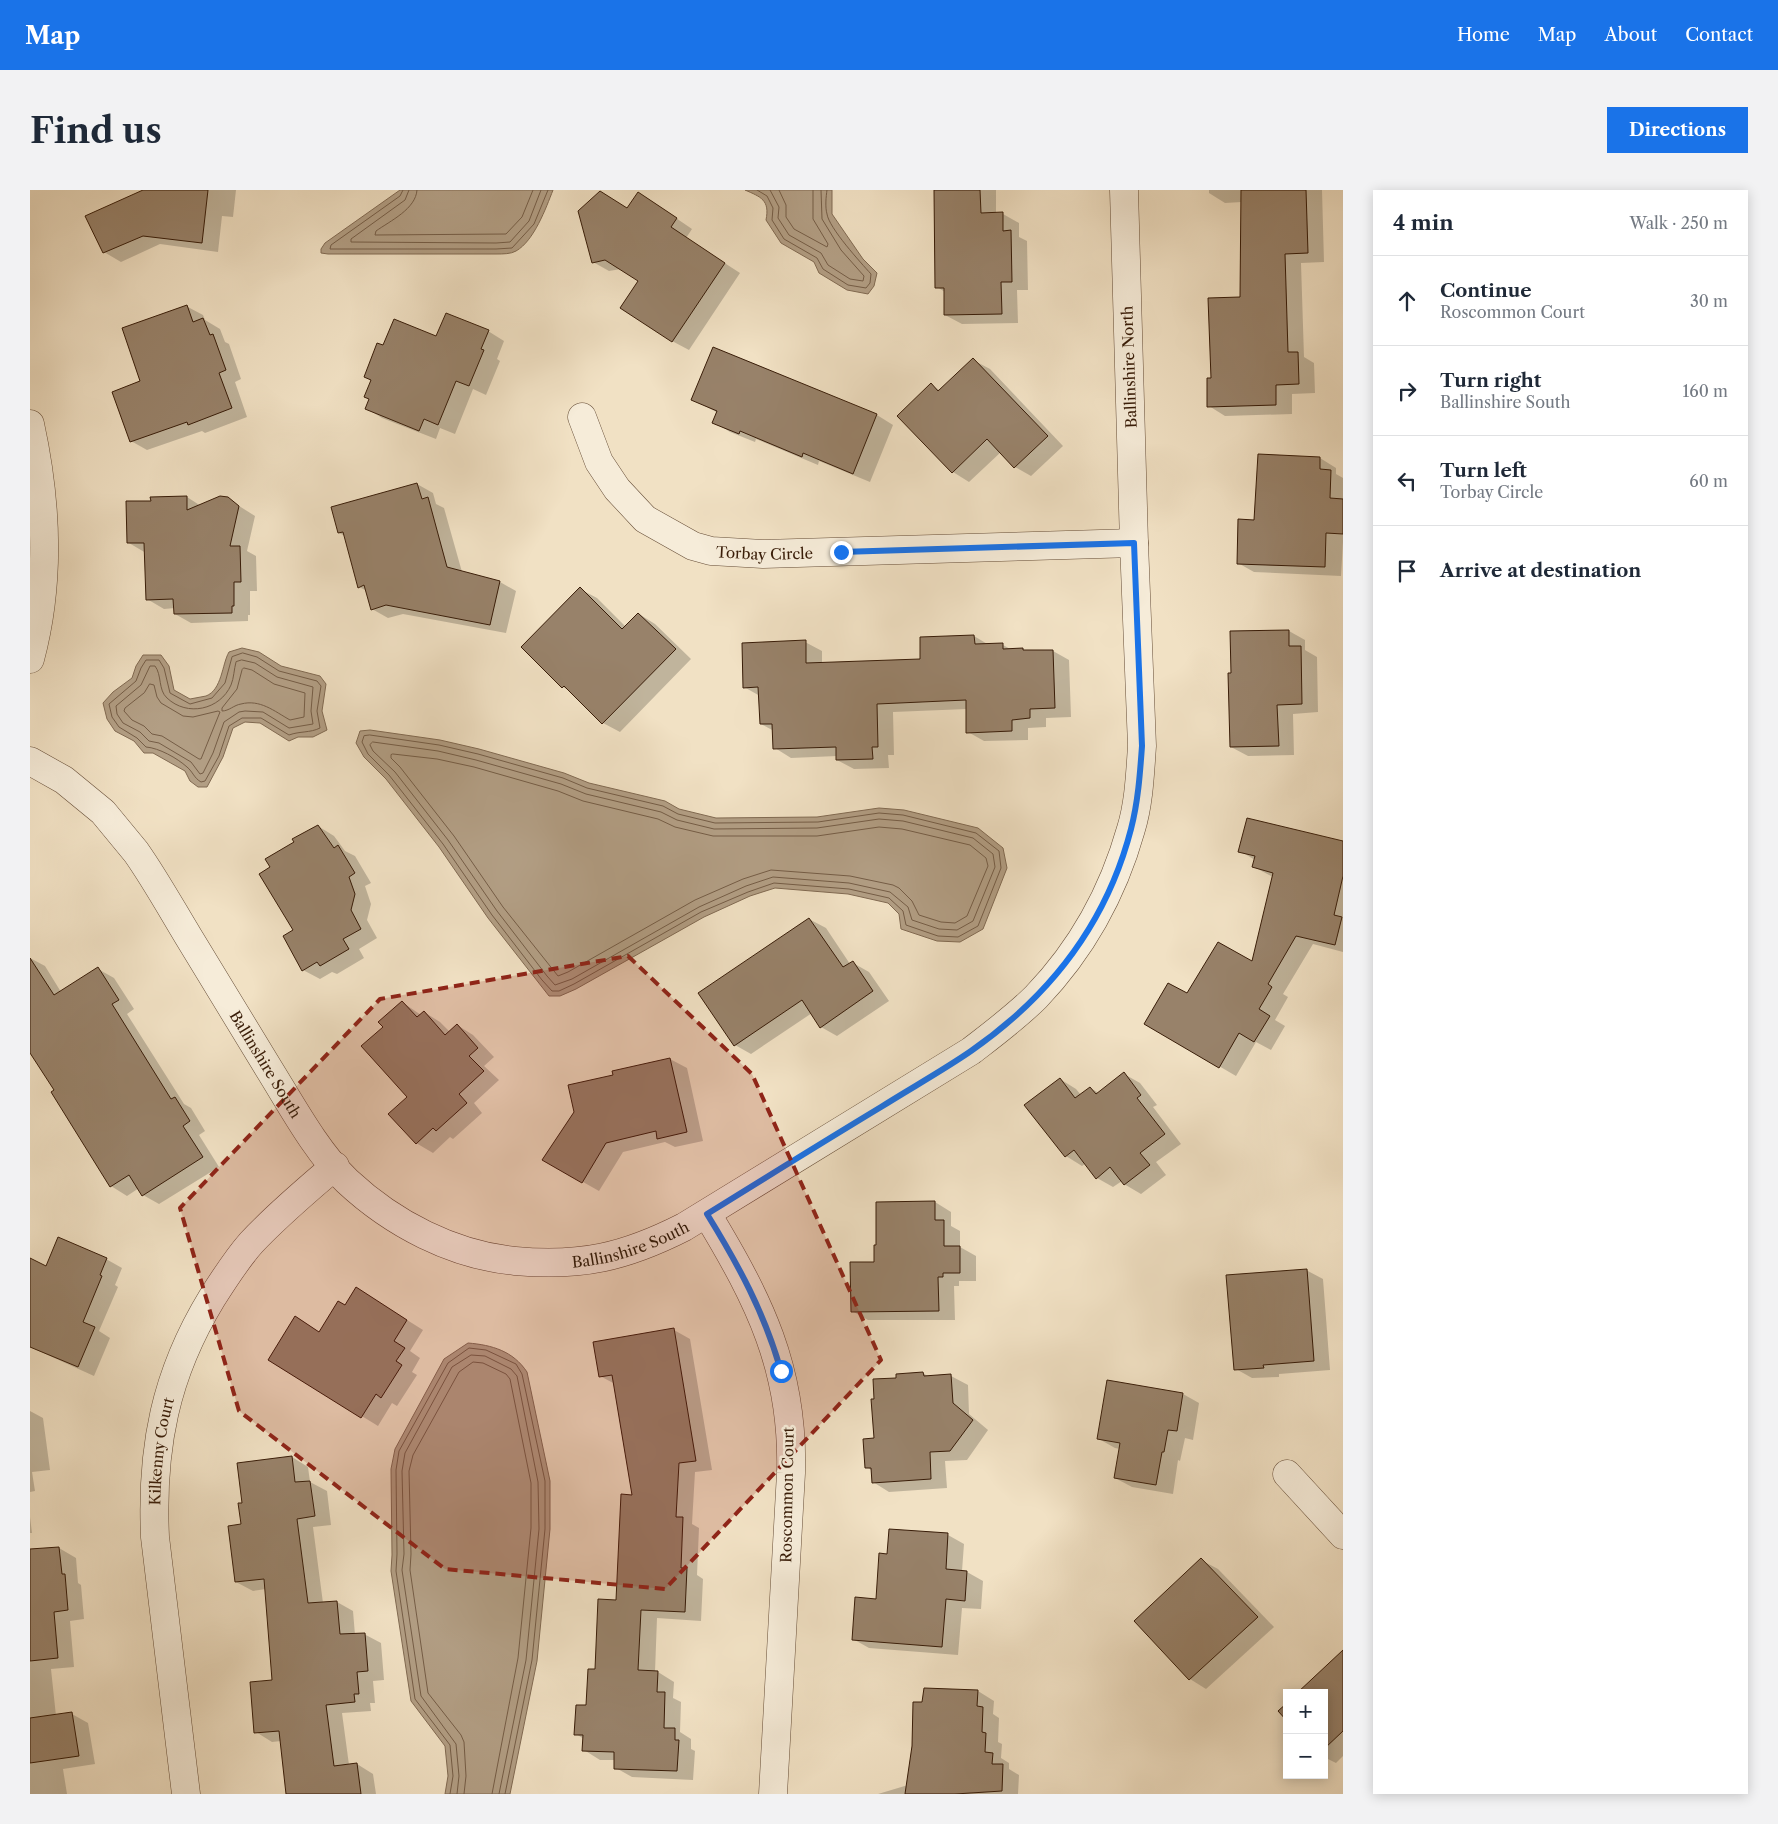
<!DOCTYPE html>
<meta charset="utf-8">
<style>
body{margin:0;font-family:"Libre Caslon Text",serif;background:#f2f2f3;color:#1f2937}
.controls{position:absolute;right:15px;bottom:15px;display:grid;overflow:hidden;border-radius:0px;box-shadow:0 2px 12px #0003}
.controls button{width:45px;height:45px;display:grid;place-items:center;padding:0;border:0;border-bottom:1px solid #e0e1e3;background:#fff;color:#1f2937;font:25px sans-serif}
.stop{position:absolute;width:15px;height:15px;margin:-11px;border:4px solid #1a73e8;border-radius:50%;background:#fff}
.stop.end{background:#1a73e8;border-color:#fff;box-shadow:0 1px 5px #0008}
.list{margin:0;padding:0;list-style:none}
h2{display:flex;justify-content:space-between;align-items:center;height:65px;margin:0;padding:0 20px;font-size:21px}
h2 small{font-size:16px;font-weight:400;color:#747a83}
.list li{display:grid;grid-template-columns:32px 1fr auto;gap:15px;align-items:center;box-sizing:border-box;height:90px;padding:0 20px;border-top:1px solid #e0e1e3}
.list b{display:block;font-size:19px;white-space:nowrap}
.list p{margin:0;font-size:16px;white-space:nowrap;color:#747a83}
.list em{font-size:16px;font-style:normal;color:#747a83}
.icon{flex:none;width:28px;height:28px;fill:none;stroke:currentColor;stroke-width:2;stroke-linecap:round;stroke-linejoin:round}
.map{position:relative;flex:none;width:1313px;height:1604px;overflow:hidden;border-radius:0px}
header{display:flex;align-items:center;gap:30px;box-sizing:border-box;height:70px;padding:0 25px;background:#1a73e8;color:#fff}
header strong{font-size:24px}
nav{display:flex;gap:28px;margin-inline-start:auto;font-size:18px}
.intro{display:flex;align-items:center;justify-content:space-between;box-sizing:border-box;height:120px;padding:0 30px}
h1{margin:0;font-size:35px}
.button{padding:12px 22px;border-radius:0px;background:#1a73e8;color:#fff;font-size:18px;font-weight:700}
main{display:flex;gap:30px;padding:0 30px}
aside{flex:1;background:#fff;border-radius:0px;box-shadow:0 2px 12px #0003}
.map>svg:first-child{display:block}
.water{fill:#b29e84;stroke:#816a52}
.shadow{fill:#0003}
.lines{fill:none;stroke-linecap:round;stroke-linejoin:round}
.shore{stroke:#755d46;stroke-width:1}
.building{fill:#98826a;stroke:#381c08}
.minor-casing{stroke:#664d37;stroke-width:29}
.minor{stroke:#f6ecd9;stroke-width:28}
.route{stroke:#1a73e8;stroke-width:6}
.marked{fill:#8f2418;fill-opacity:0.2;stroke:#8f2418;stroke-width:4;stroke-dasharray:10 6;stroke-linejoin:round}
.labels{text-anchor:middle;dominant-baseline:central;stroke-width:5;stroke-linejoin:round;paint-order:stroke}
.street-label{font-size:15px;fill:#381c08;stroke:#f6ecd9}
</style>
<header>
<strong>Map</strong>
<nav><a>Home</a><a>Map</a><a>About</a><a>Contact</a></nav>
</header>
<div class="intro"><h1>Find us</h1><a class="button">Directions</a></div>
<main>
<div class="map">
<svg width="1313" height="1604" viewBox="0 0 1313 1604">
<rect width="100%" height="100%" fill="#f1e1c4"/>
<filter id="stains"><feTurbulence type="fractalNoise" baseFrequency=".004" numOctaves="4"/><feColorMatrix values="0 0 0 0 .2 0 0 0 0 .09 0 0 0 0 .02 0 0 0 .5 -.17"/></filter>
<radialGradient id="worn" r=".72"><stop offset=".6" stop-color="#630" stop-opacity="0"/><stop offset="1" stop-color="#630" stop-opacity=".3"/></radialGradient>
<!-- water -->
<g class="water">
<path d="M370,0H523C516,18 504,51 486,61C481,64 473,64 466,64H298L291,63V59L295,53Z"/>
<path d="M715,0H802V24L833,69L847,83L844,96L838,104L817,100L789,83L784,72L751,53L736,30C740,10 731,7 715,0Z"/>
<path d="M212,458L229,462L251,476L290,486L296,494L292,521L297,540L283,547H268L259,551L230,533L215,532L203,538L193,567L177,597H168L160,591L155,581L123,563H114L104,551L85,541L77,529L73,513L83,502L102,488L106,476L113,465H131L139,476L144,500L160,509C165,508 171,507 176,506C192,500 192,474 199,462Z"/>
<polygon points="340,540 410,550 449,559 534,583 559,593 635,611 649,619 686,628 787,627 849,618 874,620 948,638 973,658 977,678 953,739 930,752 907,751 871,739 869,724 858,713 818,704 745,698 720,706 674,727 546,799 530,806 519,806 458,728 409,657 356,589 334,567 326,553 330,541"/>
<path d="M438,1153C462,1155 483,1161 497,1182L520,1291V1339L507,1471L480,1604H415L418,1586L415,1556L381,1511L361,1381L362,1365L361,1279L365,1259L414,1169Z"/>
</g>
<!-- shadow -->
<g class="shadow">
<polygon points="115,0 206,0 203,27 192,26 188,62 130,54 91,72 74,62"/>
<polygon points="905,0 966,0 966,24 973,24 989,33 989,47 997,51 998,100 987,100 988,133 932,134 915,125 915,102 907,97"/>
<polygon points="1179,0 1308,0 1292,0 1294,72 1271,73 1274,167 1284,173 1285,203 1262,204 1262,224 1195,226 1179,216 1182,189 1212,108 1212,12 1195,13 1179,3"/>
<polygon points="624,13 662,39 656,48 710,83 659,160 642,151 609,91 591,79 579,81 563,72"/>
<polygon points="156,116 173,125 175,130 190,139 195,152 199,154 211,189 205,192 217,227 175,243 172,241 117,260 101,251 112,192"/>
<polygon points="458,141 474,151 467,169 470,171 456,205 443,199 425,244 410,238 406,249 352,228 336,218 340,209 342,191 335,187 353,157"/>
<polygon points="683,158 847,225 863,235 840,292 789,271 788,275 726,249 725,252 700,242 684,232 688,223 662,209"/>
<polygon points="943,170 960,179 1033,256 1001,286 985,277 971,262 939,292 923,282 869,226 901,195 911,201"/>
<polygon points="1230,265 1290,268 1306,278 1306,284 1313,288 1313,352 1311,386 1224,382 1208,373 1226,331"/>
<polygon points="387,294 403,303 406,314 414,318 432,382 470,392 486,401 476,443 373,424 358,428 342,419 337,401 329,397 315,346 309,343"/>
<polygon points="157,307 171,316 198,309 225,326 217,361 226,366 227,401 220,401 220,425 218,425 218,431 161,433 145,424 145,418 134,419 117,409 116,363 99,353 123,312 121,308"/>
<polygon points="550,399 567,408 596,437 609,424 625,434 661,469 590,542 573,533 543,503 533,497 493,457"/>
<polygon points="1259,441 1275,450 1275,460 1287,467 1288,522 1263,524 1264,565 1218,566 1201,557"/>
<polygon points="944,446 959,455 973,455 982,460 993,459 997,462 1023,461 1039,470 1041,527 1016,528 1016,537 998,538 998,550 954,551 938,542 937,519 863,522 864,565 858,565 859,578 824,579 807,570 807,566 761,568 745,558 744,541 731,534 730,506 714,497 775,452 792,461 792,473 892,470"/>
<polygon points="288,636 304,646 315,661 325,666 341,693 335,696 341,714 337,730 347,748 329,759 334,768 307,784 302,782 290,789 273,780 264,741 242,678 265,652"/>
<polygon points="1313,652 1313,762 1283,754 1253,804 1258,807 1245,830 1255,836 1241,860 1226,852 1206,886 1115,833 1157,805 1222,773 1243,687 1224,677 1225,670 1210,661"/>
<polygon points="779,729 796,738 820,774 823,773 839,782 859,811 807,846 791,837 782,823 721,864 705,855"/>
<polygon points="0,768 15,776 31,802 68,779 84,788 104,819 97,824 154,914 161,918 175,941 169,945 189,977 129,1014 113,1005 109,998 97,1006 81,996 25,900 0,861"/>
<polygon points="372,812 391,825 394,822 410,832 420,842 427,835 443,845 464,867 454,876 469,890 444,913 452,923 423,949 420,947 403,963 386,953 378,907 355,838"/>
<polygon points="640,869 657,878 673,951 645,957 635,952 593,962 569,1001 514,970 584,886"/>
<polygon points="1094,884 1110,893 1127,915 1123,917 1151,954 1126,972 1136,985 1111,1004 1094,994 1092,991 1083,997 1067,988 1056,973 1052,976 1036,966 996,915 1030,889 1046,899 1051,905 1060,898 1069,903"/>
<polygon points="905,1012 921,1022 921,1036 930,1041 930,1057 946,1066 946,1091 929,1091 929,1096 924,1096 925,1130 838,1130 822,1121 845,1073 848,1056"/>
<polygon points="76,1069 92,1078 85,1095 88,1097 69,1141 80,1148 64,1186 0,1157 0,1076 17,1077"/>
<polygon points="1276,1080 1293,1089 1300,1180 1249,1184 1249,1187 1222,1188 1206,1179"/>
<polygon points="342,1108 393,1140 380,1161 390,1168 382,1182 387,1185 367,1216 362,1213 348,1236 239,1169 290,1143 315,1117"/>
<polygon points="644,1140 660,1149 682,1280 665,1282 662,1334 669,1338 667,1385 673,1389 671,1431 627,1428 625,1482 628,1482 644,1492 643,1508 651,1512 650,1542 661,1549 661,1559 665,1561 663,1590 602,1587 586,1578 586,1570 570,1570 554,1560 554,1549 546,1544 557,1516 587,1411 604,1306 585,1194 570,1186"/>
<polygon points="893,1183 899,1187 921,1186 938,1195 939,1224 958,1240 937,1270 915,1271 917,1298 859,1302 843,1292 841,1280 837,1277 868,1189"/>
<polygon points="1078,1191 1153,1204 1169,1213 1163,1250 1155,1248 1150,1271 1148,1270 1143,1304 1102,1297 1085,1288 1090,1259 1085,1258 1069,1249"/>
<polygon points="0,1221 13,1228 20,1280 2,1282 5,1301 0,1302"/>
<polygon points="262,1267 278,1277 280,1292 297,1301 301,1335 283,1337 293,1413 307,1412 323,1421 325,1445 334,1444 351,1453 354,1490 343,1491 345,1513 340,1513 341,1521 312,1523 319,1575 327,1574 343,1584 346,1604 257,1604 251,1551 242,1552 226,1542 243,1491 236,1399 223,1401 206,1392 214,1314"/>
<polygon points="0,1327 2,1343 0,1343"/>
<polygon points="918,1345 934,1354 932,1381 937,1382 953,1391 951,1419 932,1418 928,1465 839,1458 823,1449 847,1410 858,1365"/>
<polygon points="29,1358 46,1368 48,1393 51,1395 54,1429 40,1431 44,1477 21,1479 26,1526 42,1524 58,1533 65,1574 33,1579 37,1604 0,1604 0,1361"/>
<polygon points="1171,1370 1188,1379 1244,1437 1176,1499 1160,1489 1105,1431"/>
<polygon points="1313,1474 1313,1566 1306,1573 1294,1567 1294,1503"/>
<polygon points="948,1501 964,1511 963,1524 969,1528 968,1552 972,1554 971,1568 979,1573 979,1579 989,1585 988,1604 848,1604 878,1595 893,1514"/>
</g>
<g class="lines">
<!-- shore -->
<g class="shore">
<polyline points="373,0 370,6 301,55 300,59 466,59 482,58 504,34 518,0"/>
<polyline points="379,0 375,10 321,49 321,52 466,53 480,52 499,31 511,0"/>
<path d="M387,0C386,19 360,31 346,41L345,45L476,44L492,27L503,0"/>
<path d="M727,0L737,6L743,18L742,30L754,49L787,68L793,79L818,95L836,98L840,93L841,84C831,73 799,38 797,24C795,17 796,7 797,0"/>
<polyline points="740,0 749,17 748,28 759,45 791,63 798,75 820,89 833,91 834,86 811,60 792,29 791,0"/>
<polyline points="749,0 756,15 756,27 764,39 797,57 798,54 783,29 783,0"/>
<path d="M213,463L227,467L249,481L287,491L291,496L287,521L290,538C280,543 270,541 259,545L231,528H212L199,536L189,566L175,591L171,592C164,588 163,582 157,577C147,568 129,558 116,557L107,548L89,537L82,527L79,514L106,491L111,478L116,470H129L134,478L140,503L160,514L182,508L195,493L202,467Z"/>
<path d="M212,470L225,473L247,487L283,497L281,521L283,534L259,538L233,522L215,521L209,522L194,532L183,563L173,583L170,584L161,572L129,553L119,551L110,542L93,533L87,524L86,516L111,495L120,476H125C132,485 128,500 137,508C157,527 190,520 201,495C204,488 204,479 206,472Z"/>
<path d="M214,478L222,480L244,494L275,503L274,527L260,530C244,521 230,509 211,514C204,515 199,521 192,521V518L207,499L212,480Z"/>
<polygon points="120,494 124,495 127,507 131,513 153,526 163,527 188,521 190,522 171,569 169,569 132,546 122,544 114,536 102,530 94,521 95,518 114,503"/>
<polygon points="340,545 409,555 448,564 533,588 557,598 633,616 648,624 685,633 788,632 849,623 873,625 946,643 969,661 971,678 948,736 928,747 908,746 876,735 873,721 859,708 819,699 744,693 718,702 671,722 544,794 529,801 522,801 512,790 462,725 413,654 359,585 338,564 332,552 334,546"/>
<polygon points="343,552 408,561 446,570 531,594 556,604 631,622 647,630 684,639 787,638 849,629 873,631 943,648 963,664 965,677 943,731 927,740 909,739 882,730 878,717 860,702 819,693 743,687 716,696 669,717 542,789 525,795 517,786 467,721 418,650 365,582 343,561 340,555"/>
<polygon points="363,564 407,569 444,577 528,601 553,611 628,629 645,637 683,646 787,646 849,637 872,639 940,655 956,668 958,676 937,726 925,733 911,732 889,725 882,711 869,698 863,695 820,686 741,680 713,689 665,710 538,782 528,786 473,717 424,646 370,577 361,568 361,565"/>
<polyline points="420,1604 423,1586 420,1555 385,1509 366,1381 367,1364 366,1280 369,1261 418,1173 439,1158 456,1160 486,1174 492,1184 515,1291 515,1339 502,1470 475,1604"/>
<polyline points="427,1604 429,1586 426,1554 391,1506 372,1380 374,1364 372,1281 375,1263 422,1177 441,1165 455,1166 481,1179 487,1186 508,1292 509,1339 496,1470 469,1604"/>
<polyline points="434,1604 436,1586 434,1552 431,1545 398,1503 380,1380 381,1364 379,1281 383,1265 429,1182 443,1172 453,1173 476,1184 480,1189 501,1293 501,1338 488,1468 462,1604"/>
</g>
</g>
<!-- building -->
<g class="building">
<polygon points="113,0 178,0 172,53 113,46 73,63 55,26"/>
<polygon points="904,0 950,0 951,23 973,22 973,41 981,40 982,92 971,92 972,124 914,125 914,98 905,98"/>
<polygon points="1211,0 1276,0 1278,63 1255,64 1258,162 1268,162 1269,194 1246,195 1246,215 1177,217 1177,188 1181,188 1178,108 1210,107"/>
<polygon points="570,1 597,18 608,2 647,28 641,37 695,73 642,152 590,118 608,91 575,70 562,73 548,21"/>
<polygon points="157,115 163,132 173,128 180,145 183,144 196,180 189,183 202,218 158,235 157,232 100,252 82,202 110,191 92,138"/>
<polygon points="416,123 459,140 451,159 454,160 439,196 426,191 408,235 394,229 389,241 335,219 339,209 334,207 341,190 334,187 347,153 353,155 364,129 406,146"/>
<polygon points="683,157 847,224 823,284 773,263 772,267 710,241 709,244 682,233 687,221 661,210"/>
<polygon points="943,168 1018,246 984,278 957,249 922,283 867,226 901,193 908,201"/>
<polygon points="1228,264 1290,267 1290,279 1301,280 1300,308 1313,309 1313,344 1296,343 1295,377 1207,374 1208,329 1224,330"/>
<polygon points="387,293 392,309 398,307 417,377 470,391 460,435 356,415 341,420 334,395 328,398 313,342 308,343 301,317"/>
<polygon points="157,306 157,320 190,306 198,307 209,316 200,356 210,356 211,392 204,392 204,416 202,416 202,423 144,424 143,409 116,410 114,353 97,353 96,311 121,311 120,307"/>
<polygon points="550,397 592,439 608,423 646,459 572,534 534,496 532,498 491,457"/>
<polygon points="1259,440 1259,456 1271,456 1272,514 1247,515 1249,556 1200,557 1198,483 1201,483 1200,441"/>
<polygon points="944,445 945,454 973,453 973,459 993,458 993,460 1023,460 1025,518 1000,519 1000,528 982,530 982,541 936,543 936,510 847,514 848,557 842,557 843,569 806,570 806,557 743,559 742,534 730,534 728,497 713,498 712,453 776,450 776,473 890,469 890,447"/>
<polygon points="1217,628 1313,651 1313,686 1304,725 1312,727 1305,755 1266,746 1238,794 1242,797 1229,819 1240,826 1224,852 1209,843 1189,878 1114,834 1138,793 1157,803 1188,752 1222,771 1243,683 1222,677 1225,666 1208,662"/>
<polygon points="288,635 304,658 308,655 325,683 319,687 325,704 321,720 331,739 313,749 319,759 290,776 287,772 272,781 253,746 263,740 229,684 240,677 235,669 264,652 262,649"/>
<polygon points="779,728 813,777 823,771 843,801 790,838 772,810 704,856 668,803"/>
<polygon points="0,768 24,805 68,777 89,810 82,814 141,909 145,907 160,931 153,936 173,967 112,1006 99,985 80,997 21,902 24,900 0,863"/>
<polygon points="372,811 387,827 394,821 415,845 427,834 448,858 439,866 454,881 429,904 437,913 406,941 403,938 386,954 358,924 377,907 331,856 353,837 348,832"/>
<polygon points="640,868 657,942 627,949 626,941 576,953 552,993 512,970 544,922 538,895 583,885 582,881"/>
<polygon points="1094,882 1111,905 1107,908 1135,944 1110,963 1120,975 1094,995 1080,977 1066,989 1044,960 1035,967 994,915 1030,888 1045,908 1060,897 1066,904"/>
<polygon points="905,1011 905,1030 914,1030 914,1056 930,1056 930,1083 913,1083 913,1087 908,1087 909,1121 821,1122 820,1072 844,1072 844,1055 846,1055 846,1012"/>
<polygon points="28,1047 77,1068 70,1085 72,1086 53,1132 65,1137 48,1177 0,1157 0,1068 16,1076"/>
<polygon points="1277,1079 1284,1171 1233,1175 1234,1178 1204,1180 1196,1085"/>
<polygon points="326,1097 377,1130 364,1151 375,1158 366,1171 372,1175 351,1208 346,1204 331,1228 238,1170 265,1126 289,1142 308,1111 315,1115"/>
<polygon points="644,1138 666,1271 649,1273 646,1327 653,1327 651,1378 657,1378 655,1422 611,1420 608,1480 628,1481 627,1502 635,1502 634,1538 645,1538 645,1550 649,1550 647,1581 584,1579 584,1562 552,1561 553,1545 544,1545 546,1515 556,1515 558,1479 565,1479 568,1409 586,1410 591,1304 602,1305 582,1185 569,1187 563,1152"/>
<polygon points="893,1182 894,1186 921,1184 923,1213 943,1230 920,1261 900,1262 901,1289 842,1293 841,1278 835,1278 833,1249 844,1248 841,1209 844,1209 843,1189 866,1188 866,1184"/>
<polygon points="1077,1190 1153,1203 1147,1241 1138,1240 1134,1262 1132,1262 1126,1295 1084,1288 1090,1253 1067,1249"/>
<polygon points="262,1266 265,1292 280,1291 285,1326 267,1329 278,1413 307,1411 310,1444 335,1443 338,1481 327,1482 329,1504 324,1504 325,1512 296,1515 304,1576 327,1573 331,1604 256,1604 249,1541 224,1543 220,1492 242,1490 234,1389 205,1392 198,1336 211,1334 208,1313 212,1313 207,1273"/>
<polygon points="859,1339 918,1343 916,1379 937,1381 935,1411 916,1409 912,1457 822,1450 825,1407 846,1409 849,1363 857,1364"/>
<polygon points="29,1357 32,1384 35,1384 38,1420 24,1422 28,1468 0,1471 0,1359"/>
<polygon points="1171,1368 1228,1427 1159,1490 1104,1431"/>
<polygon points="1313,1460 1313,1541 1294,1559 1294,1503 1267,1503"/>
<polygon points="894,1498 948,1500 947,1516 953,1517 952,1542 956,1543 955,1562 963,1563 962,1574 973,1574 972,1601 925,1604 875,1604 882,1556 883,1512 892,1512"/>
<polygon points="1257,1513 1257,1531 1248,1521"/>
<polygon points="42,1522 49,1566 0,1573 0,1528"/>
</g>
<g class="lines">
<!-- minor casing -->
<g class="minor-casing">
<g id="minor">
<path id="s1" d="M552,227L569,272L587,299L615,329L663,356L681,361L733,364L1104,353"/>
<path d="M0,234C17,312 21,391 0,469"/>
<path id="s2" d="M0,571L34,590L73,622L106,662C125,689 141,718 158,746C185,790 212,835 239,879C262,916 286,961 317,991C363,1034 423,1065 485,1071C551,1077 595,1067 654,1037L941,861C963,844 986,827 1006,807C1051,760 1083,703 1101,639C1109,613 1110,584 1112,556L1104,353L1094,0"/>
<path d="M677,1024C729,1110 764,1179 761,1283L743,1604"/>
<polyline points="1257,1284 1313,1345"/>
<path id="s3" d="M156,1604L125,1347C121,1258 135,1185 182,1108C194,1089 206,1070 221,1053C247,1025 276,1001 305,976"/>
</g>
</g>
<!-- minor -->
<use href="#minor" class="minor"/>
</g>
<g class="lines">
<!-- route -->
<path class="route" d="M751,1181C734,1122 709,1076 677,1024C735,988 793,952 851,917C881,898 912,881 941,861C1020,806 1077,732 1101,639C1108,612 1110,584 1112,556L1104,353L811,362"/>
</g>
<!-- marked area -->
<path class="marked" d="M598,766L722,884L851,1170L635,1399L415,1379L209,1221L150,1018L350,809Z"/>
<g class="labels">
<!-- street labels -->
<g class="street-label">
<text transform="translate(1099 177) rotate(-92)">Ballinshire North</text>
<text stroke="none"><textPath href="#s1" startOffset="249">Torbay Circle</textPath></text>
<text stroke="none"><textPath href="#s2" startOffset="390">Ballinshire South</textPath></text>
<text stroke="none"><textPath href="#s2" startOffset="840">Ballinshire South</textPath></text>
<text stroke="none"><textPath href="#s3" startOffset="345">Kilkenny Court</textPath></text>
<text transform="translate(757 1305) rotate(-89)">Roscommon Court</text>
</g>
</g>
<rect width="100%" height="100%" filter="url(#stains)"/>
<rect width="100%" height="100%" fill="url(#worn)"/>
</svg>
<div class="controls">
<button>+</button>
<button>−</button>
</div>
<div class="stop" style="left:751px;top:1181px"></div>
<div class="stop end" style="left:811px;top:362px"></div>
</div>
<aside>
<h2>4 min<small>Walk · 250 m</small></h2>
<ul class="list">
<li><svg class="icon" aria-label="ahead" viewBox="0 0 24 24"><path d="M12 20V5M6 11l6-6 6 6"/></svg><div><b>Continue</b><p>Roscommon Court</p></div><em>30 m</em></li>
<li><svg class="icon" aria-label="right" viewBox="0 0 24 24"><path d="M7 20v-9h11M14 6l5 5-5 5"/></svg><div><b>Turn right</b><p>Ballinshire South</p></div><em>160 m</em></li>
<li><svg class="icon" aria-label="left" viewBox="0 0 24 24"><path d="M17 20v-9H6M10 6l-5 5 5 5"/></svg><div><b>Turn left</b><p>Torbay Circle</p></div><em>60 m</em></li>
<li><svg class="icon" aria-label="arrive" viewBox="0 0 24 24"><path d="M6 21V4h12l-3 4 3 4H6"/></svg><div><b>Arrive at destination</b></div></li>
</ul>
</aside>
</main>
